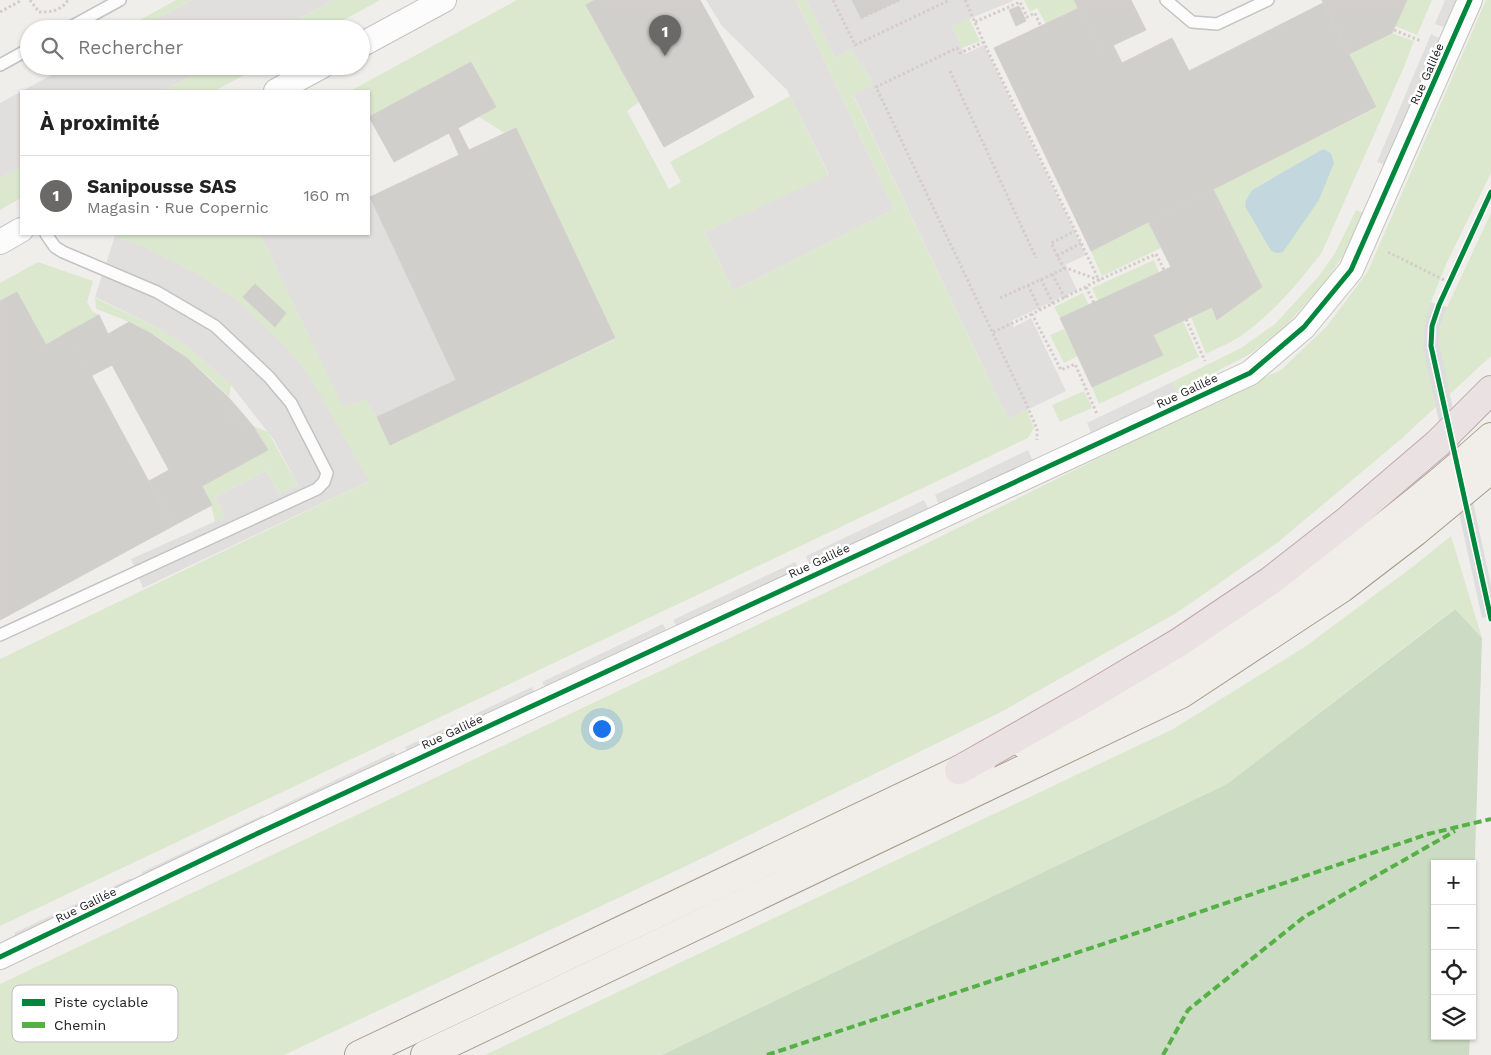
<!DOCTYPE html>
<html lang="fr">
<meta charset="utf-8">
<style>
body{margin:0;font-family:"Work Sans",sans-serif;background:#f6f6f6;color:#222}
.controls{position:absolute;right:15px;bottom:15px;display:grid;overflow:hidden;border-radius:0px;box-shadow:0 1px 4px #0004}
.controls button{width:45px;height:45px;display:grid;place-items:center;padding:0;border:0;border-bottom:1px solid #e0e0e0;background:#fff;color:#222;font:25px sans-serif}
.you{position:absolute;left:601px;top:728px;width:18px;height:18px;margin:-12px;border:4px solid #fff;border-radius:50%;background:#1a73e8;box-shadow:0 0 0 8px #1a73e833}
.badge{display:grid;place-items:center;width:32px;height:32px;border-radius:50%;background:#6a6968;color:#fff;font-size:16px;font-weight:700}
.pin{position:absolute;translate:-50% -41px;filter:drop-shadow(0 1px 2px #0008)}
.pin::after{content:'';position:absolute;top:26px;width:18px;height:15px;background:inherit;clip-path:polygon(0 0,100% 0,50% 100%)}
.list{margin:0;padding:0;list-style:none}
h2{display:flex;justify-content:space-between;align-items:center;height:65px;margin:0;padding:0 20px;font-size:21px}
h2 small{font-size:16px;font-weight:400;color:#767676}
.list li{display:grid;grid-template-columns:32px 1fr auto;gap:15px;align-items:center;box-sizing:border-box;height:80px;padding:0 20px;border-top:1px solid #e0e0e0}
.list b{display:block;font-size:19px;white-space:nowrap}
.list p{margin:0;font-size:16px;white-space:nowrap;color:#767676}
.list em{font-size:16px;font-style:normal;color:#767676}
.icon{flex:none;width:28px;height:28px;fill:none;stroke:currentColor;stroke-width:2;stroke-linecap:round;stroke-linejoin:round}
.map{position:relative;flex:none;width:1491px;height:1055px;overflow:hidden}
.search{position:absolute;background:#fff;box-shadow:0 1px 4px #0004;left:20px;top:20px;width:350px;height:55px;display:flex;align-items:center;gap:12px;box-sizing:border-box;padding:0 18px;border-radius:28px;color:#767676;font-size:19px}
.panel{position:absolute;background:#fff;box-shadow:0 1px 4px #0004;left:20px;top:90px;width:350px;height:145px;border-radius:0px}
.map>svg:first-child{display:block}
.grass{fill:#dce8ce;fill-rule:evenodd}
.forest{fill:#ccdbc4}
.parking{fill:#e0dfde}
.water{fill:#c3d8de}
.pier{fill:#dedddd}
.building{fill:#d1cfcc;stroke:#d3d0cd}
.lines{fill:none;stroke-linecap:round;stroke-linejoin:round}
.lane-casing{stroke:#c3c3c1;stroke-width:14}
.street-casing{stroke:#c3c3c1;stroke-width:26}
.primary-casing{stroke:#a49c8a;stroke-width:30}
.highway-casing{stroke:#c1a6ad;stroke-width:30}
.path{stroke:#d6cccb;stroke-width:3;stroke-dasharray:2.5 2.5;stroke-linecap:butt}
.lane{stroke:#fdfcfc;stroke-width:11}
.street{stroke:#fdfcfc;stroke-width:24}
.primary{stroke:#f1ede8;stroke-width:28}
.highway{stroke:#eae1e2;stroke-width:28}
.quiet{stroke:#55b145;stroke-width:4;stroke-dasharray:8 4;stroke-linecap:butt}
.cycleway-casing{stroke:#fff;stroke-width:8}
.cycleway{stroke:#00873e;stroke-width:5}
.labels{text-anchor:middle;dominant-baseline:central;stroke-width:5;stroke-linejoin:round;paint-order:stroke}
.street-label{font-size:12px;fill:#222;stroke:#fff}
.key{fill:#fff;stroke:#bdbdbd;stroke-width:1}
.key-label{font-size:14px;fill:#222}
</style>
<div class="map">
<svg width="1491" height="1055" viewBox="0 0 1491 1055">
<rect width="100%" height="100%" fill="#f0eeeb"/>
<!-- grass -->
<g class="grass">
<polygon points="176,0 192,0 138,29 131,29 129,26"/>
<polygon points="334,0 380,0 328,29 280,29"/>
<polygon points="517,0 595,0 586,5 639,102 627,111 669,189 681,182 670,162 790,96 829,176 705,232 733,291 894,209 796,0 806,0 835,58 852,49 861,67 864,66 873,85 853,95 1008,419 1027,410 1034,428 1028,438 0,926 0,659 369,481 192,271 111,234 260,234 343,406 365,399 377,417 391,444 615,339 516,129 505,133 479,117 496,107 472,62 369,117 369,91 350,91"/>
<polygon points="1024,0 1074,0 1079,8 1046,24 1037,8 1030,12"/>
<polygon points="1407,0 1432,0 1417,35 1395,26"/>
<polygon points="1486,0 1491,0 1491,173 1447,262 1431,302 1447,307 1491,213 1491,356 1400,440 1277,543 1178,612 1001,712 684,867 284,1055 0,1055 0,984 869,572 1224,396 1281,370 1327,326 1368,271"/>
<polygon points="969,18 980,41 962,48 952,26"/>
<path d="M1392,33L1414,41L1404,67L1322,252C1299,283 1272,314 1241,336C1230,343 1217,348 1206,354L1191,317L1212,307L1218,320L1262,287L1213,189L1376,108L1349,54ZM1323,149L1331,153L1245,206L1246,200L1252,190Z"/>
<polygon points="210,66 260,66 215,91 163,91"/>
<polygon points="21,167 21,198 0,210 0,178"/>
<polygon points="1356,210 1364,213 1344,254 1323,285 1279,333 1250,354 1177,392 1172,382 1241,348 1275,324 1319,276 1335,253"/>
<polygon points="1148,221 1161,248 1102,276 1091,251"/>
<polygon points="1154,260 1159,272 1098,301 1092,288"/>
<polygon points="38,262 93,281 87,302 92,311 99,315 46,345 17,292 0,301 0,283"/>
<polygon points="1083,293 1089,305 1060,318 1054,307"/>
<path d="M95,298L158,328L188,347L231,385L229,397C201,368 168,340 131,323C120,318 108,313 96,309Z"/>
<polygon points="1183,321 1199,357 1099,404 1092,387 1162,355 1153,335"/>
<polygon points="1064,329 1078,356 1064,363 1050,335"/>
<polygon points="1084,391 1092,408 1060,422 1052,405"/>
<polygon points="253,426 268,432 298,485 279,494 266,471 215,497 225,517 215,522 211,505 202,486 268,450"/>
<polygon points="1451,536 1482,638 1454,609 1227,784 662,1055 485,1055 1173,729 1306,646 1415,565"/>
</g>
<!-- forest -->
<polygon class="forest" points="1455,609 1482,638 1472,950 1472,864 1435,864 1435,1036 1470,1036 1469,1055 662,1055 1227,784"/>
<!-- parking -->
<g class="parking">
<polygon points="192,0 334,0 280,29 138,29"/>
<polygon points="706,0 796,0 894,209 733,291 705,232 829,175 787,90 722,26"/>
<polygon points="806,0 1015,0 952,26 965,54 984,45 1086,255 1065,265 1077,290 1011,321 1014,327 1031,318 1066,391 1008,419 853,94 873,85 864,66 861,67 852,49 835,58"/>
<polygon points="1445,0 1456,0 1444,27 1435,24"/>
<polygon points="1431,34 1439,38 1385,165 1377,162"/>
<polygon points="68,66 210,66 163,91 21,91 21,167 0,178 0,103"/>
<polygon points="370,197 456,380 377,417 365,399 343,407 260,234 369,234"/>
<polygon points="115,236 144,247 192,271 237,300 284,345 307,372 369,481 143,588 131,559 225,517 215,497 266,471 279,494 298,485 274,440 231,385 188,347 158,328 95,297"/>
<polygon points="1172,382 1177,392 1091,433 1087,423"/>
<polygon points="1028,450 1033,461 939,505 935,495"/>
<polygon points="924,500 929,510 810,566 806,556"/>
<polygon points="795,562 800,571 678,629 673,620"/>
<polygon points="663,624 668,634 547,692 542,682"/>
<polygon points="532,687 537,696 410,757 405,747"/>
<polygon points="394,752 399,762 278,819 273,810"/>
<polygon points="263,815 268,824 147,882 142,872"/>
<polygon points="131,878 137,887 18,943 14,933"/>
</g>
<!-- water -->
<polygon class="water" points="1323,149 1331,153 1334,163 1319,200 1283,252 1277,253 1271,251 1245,206 1246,200 1252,190"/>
<!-- pier -->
<polygon class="pier" points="1431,303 1447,307 1440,326 1439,344 1491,585 1491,616 1482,618 1423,348 1425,323"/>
<!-- building -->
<g class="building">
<polygon points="595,0 700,0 754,97 664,147 586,5"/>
<polygon points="852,0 900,0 861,18"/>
<polygon points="1074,0 1131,0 1146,30 1101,51"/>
<polygon points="1322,0 1407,0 1392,33 1349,54"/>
<polygon points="1323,3 1376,107 1091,251 994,48 1079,8 1101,51 1113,45 1122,63 1172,38 1189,71"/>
<polygon points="1019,6 1026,21 1016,26 1009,10"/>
<polygon points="471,62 496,107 458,128 469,150 516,128 615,338 390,445 377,417 456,380 370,197 459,155 449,133 394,162 369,117"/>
<polygon points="1213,189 1262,287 1217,320 1212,307 1153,335 1163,355 1092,387 1060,318 1171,267 1148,221"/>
<polygon points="255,284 286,313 275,327 243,297"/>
<polygon points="17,292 46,345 68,332 173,526 0,620 0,301"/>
<polygon points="99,315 108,334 129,322 150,333 188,359 229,398 225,411 231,421 253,426 268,450 202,486 212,505 173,526 149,481 169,470 112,365 91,376 68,332"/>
<polygon points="229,398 243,414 253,426 231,421 225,411"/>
</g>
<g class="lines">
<!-- lane casing -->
<g class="lane-casing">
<g id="lane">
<polyline points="1166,0 1192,22 1217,24 1268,0"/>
<polyline points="67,29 120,0"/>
<polyline points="0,65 29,49"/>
<polyline points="0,635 317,489 324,482 327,473 291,403 269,377 215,326 157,292 63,252 55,247 46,234"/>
</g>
</g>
<!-- street casing -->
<g class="street-casing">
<g id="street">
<polyline points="361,45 444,0"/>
<polyline points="276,91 322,66"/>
<polyline points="0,242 21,230"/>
<polyline points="0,957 252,836 1250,373 1304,327 1351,270 1470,0"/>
</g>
</g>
<!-- primary casing -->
<g class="primary-casing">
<g id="primary">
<path d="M1024,744C1079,722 1132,692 1182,662C1292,598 1396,523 1491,437"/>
<polyline points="359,1055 959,770 982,761"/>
<polyline points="425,1055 1181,694 1342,588 1415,532 1491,469"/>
</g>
</g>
<!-- highway casing -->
<g class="highway-casing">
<polyline id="highway" points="959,770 1084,699 1178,643 1270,581 1348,520 1437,444 1491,390"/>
</g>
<!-- path -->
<g class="path">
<path d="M30,0L39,12C51,12 61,11 68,0"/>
<polyline points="833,0 855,45 950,0"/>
<polyline points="965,0 985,45 1099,280 1032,314 1061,370 1075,364 1097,414"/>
<polyline points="0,12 22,0"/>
<polyline points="861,18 899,0"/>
<polyline points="975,22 1020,2 1027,17 1035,13 1041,27"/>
<polyline points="1394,30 1421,41"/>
<polyline points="984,42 960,53 957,48 876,87 1025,401 1037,429 1037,440"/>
<polyline points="950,71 1036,258"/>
<polyline points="1388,252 1450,283"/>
<polyline points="1057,256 1081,243"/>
<polyline points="1064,269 1066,268 1099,280 1156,254 1164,270"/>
<polyline points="1052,274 1065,298"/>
<polyline points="1041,279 1053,304"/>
<polyline points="1028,285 1040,310"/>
<polyline points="1086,287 1094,303"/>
<polyline points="1000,298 1064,269 1051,243 1075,231"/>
<polyline points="1186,319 1205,361"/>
<polyline points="993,332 1032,314"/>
</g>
<!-- lane -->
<use href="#lane" class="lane"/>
<!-- street -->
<use href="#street" class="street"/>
<!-- primary -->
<use href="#primary" class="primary"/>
<!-- highway -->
<use href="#highway" class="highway"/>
<!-- quiet -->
<g class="quiet">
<polyline points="767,1055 1182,918 1428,834 1491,819"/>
<polyline points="1163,1055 1188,1010 1304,917 1455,831"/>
</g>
<!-- cycleway casing -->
<g class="cycleway-casing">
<g id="cycleway">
<polyline points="1491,192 1439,305 1432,326 1431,346 1491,619"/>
<polyline points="0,957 252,836 1250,373 1304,327 1351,270 1470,0"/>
</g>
</g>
<!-- cycleway -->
<use href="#cycleway" class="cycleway"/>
</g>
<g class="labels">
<!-- street labels -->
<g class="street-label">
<text transform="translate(1427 74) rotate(-66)">Rue Galilée</text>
<text transform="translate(1187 391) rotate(-25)">Rue Galilée</text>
<text transform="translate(819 561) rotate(-25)">Rue Galilée</text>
<text transform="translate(452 732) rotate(-25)">Rue Galilée</text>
<text transform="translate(86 905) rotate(-26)">Rue Galilée</text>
</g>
</g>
<!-- legend -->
<rect x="12" y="985" width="166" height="57" rx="8" class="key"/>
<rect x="22" y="999" width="23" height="7" fill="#00873e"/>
<rect x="22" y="1022" width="23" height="6" fill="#55b145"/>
<g class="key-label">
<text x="54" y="1007">Piste cyclable</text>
<text x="54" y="1030">Chemin</text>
</g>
</svg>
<div class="controls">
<button>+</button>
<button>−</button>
<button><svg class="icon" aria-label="locate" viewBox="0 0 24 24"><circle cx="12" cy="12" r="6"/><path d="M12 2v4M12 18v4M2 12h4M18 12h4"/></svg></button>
<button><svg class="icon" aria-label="layers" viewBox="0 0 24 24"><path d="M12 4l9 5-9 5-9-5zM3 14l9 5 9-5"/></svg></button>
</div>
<div class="you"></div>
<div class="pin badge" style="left:665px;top:56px">1</div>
<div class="search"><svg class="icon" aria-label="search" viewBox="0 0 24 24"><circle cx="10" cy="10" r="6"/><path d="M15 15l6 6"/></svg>Rechercher</div>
<section class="panel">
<h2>À proximité<small></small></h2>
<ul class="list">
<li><span class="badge">1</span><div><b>Sanipousse SAS</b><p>Magasin · Rue Copernic</p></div><em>160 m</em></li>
</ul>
</section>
</div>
